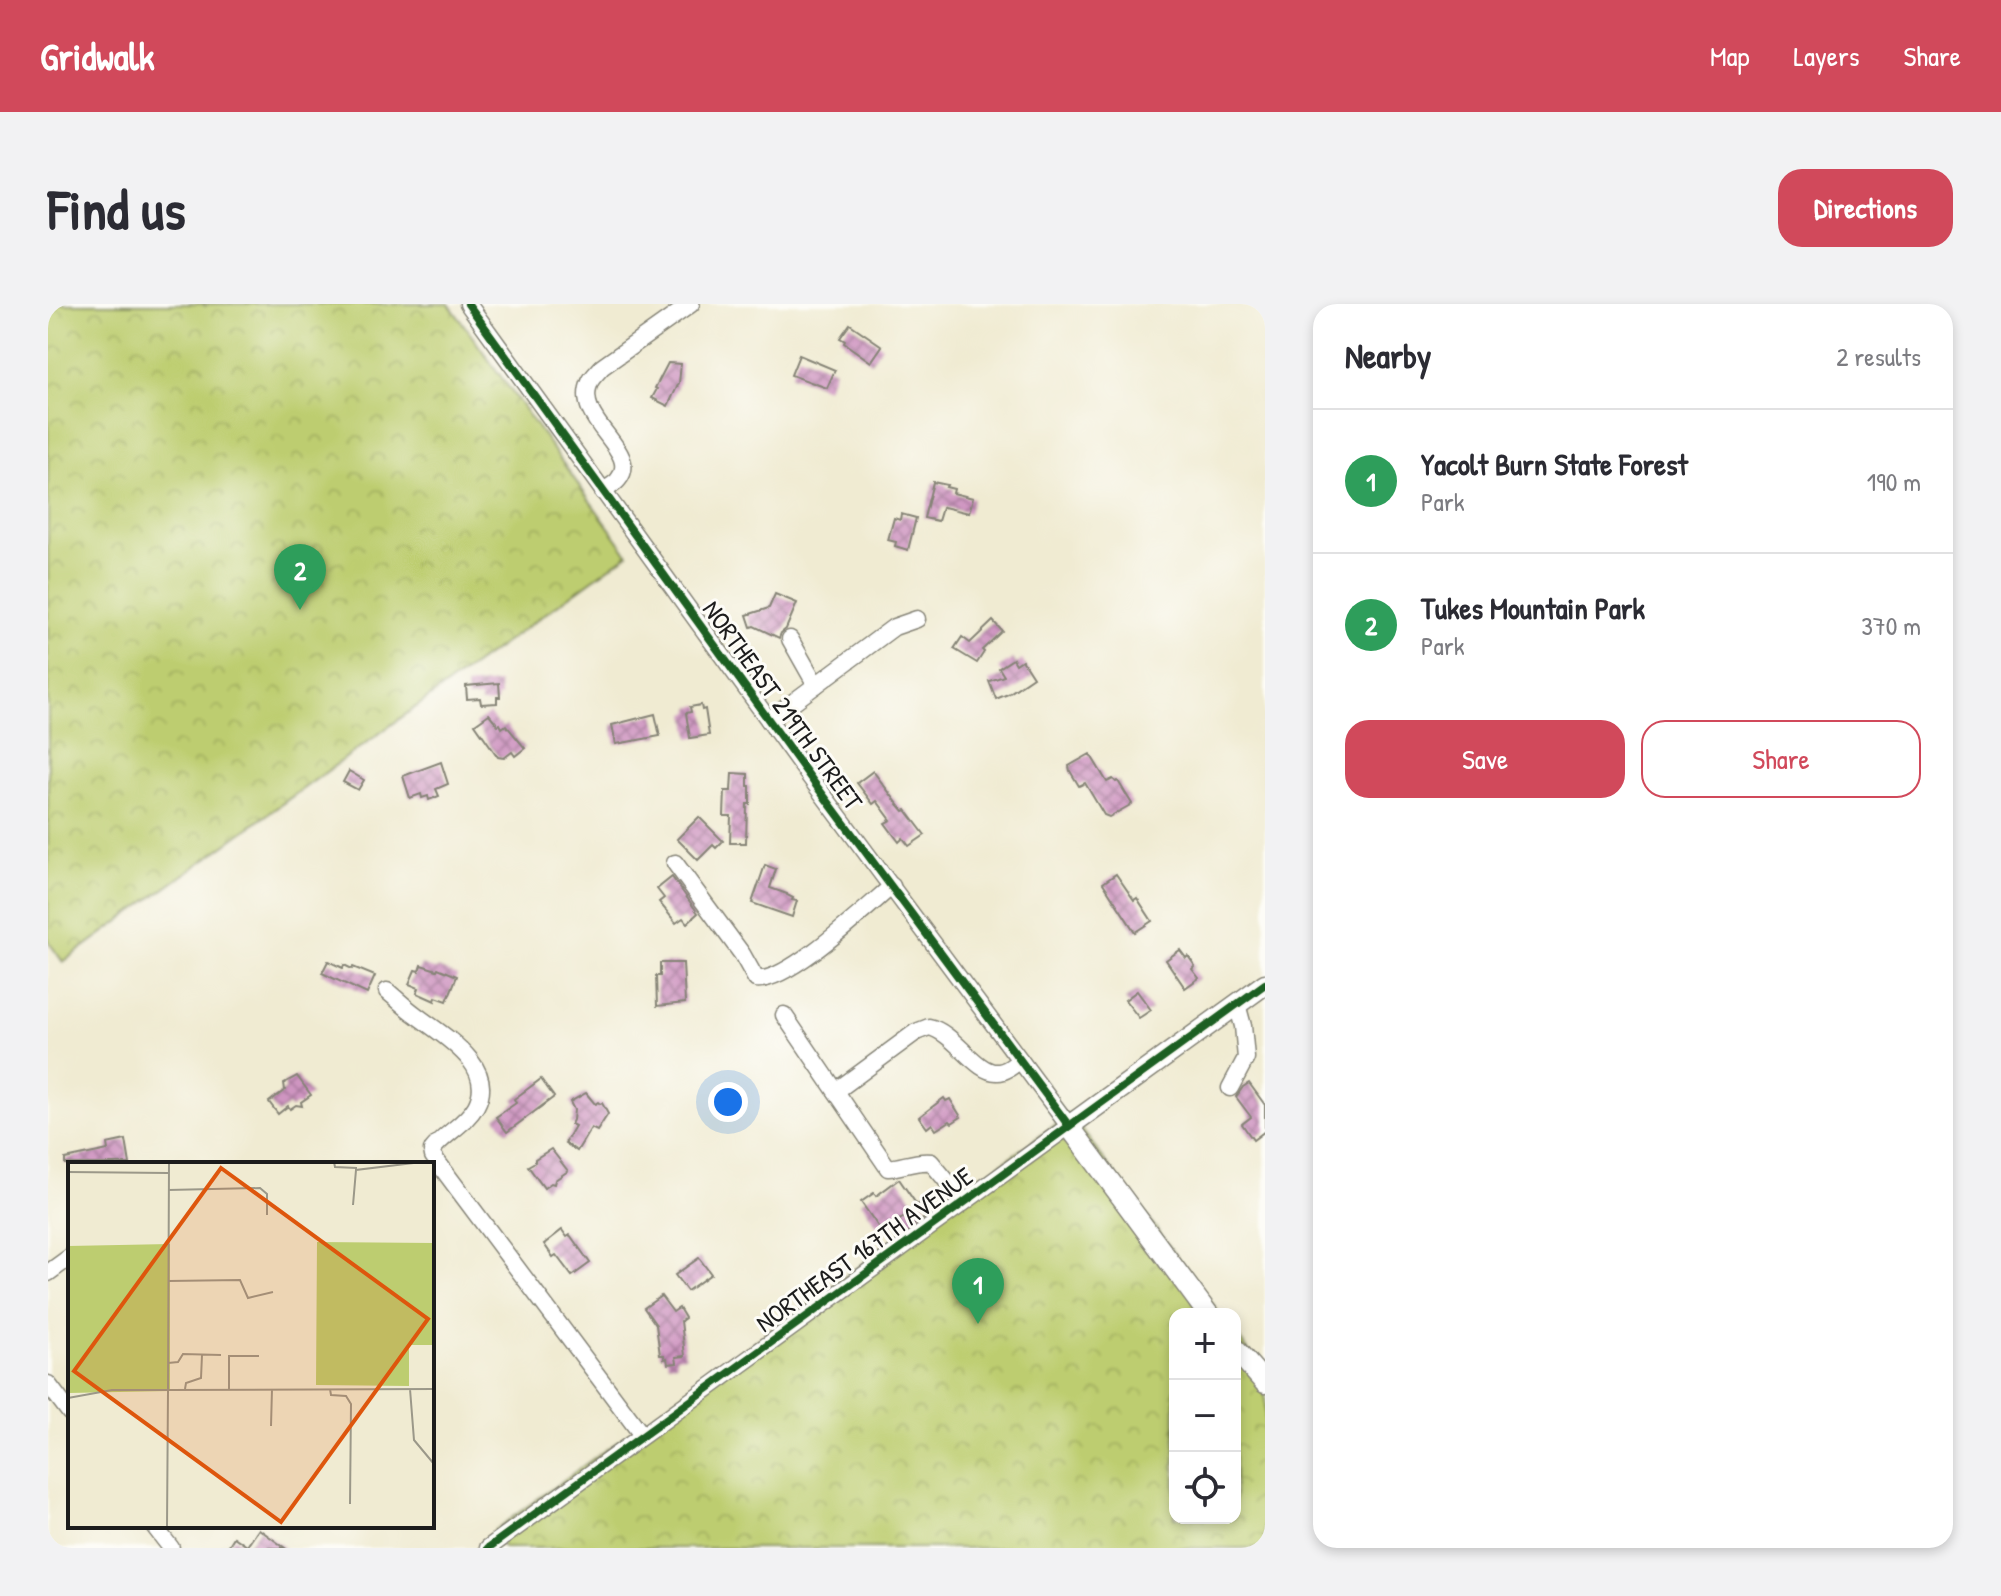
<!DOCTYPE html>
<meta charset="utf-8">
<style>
body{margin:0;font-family:"Patrick Hand",sans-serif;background:#f2f2f3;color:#2b2b33}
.controls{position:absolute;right:24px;bottom:24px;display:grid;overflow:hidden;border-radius:16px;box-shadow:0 4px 12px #0003}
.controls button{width:72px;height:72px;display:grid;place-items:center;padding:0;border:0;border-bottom:2px solid #e1e1e2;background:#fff;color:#2b2b33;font:40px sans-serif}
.you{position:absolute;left:680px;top:798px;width:28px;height:28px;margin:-20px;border:6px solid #fff;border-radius:50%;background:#1a73e8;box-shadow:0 0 0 12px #1a73e833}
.badge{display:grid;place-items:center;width:52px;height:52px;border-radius:50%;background:#d1495b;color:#fff;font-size:26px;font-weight:700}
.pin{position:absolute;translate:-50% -66px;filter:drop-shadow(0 2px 4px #0008)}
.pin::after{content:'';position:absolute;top:42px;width:28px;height:24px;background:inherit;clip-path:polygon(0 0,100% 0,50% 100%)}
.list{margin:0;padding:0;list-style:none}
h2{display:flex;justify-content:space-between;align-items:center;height:104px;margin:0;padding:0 32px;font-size:34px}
h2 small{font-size:26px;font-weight:400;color:#7c7c81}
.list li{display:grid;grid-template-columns:52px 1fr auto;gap:24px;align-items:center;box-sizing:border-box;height:144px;padding:0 32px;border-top:2px solid #e1e1e2}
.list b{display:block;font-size:30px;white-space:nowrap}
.list p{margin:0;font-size:26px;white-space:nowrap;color:#7c7c81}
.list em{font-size:26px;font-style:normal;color:#7c7c81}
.actions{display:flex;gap:16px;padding:24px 32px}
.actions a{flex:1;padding:18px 0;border:2px solid #d1495b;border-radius:24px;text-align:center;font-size:28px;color:#d1495b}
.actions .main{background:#d1495b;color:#fff}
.icon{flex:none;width:44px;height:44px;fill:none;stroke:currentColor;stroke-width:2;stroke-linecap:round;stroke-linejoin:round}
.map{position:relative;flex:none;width:1217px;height:1244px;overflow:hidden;border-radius:24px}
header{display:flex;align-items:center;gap:48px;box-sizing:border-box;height:112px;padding:0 40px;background:#d1495b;color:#fff}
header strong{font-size:38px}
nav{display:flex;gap:44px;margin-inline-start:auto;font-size:28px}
.intro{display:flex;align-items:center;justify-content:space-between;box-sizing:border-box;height:192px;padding:0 48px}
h1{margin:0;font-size:56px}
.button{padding:20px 36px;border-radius:24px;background:#d1495b;color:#fff;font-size:28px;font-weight:700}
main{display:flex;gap:48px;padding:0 48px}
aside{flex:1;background:#fff;border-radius:24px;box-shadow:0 4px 12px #0003}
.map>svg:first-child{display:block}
.park{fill:url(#park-crowns);stroke:#6c7446;stroke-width:2}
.building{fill:url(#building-cross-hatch)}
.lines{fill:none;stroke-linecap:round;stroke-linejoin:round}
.minor-casing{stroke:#868477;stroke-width:19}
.major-casing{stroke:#868477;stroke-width:23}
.minor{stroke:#fff;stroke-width:16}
.major{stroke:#fff;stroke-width:20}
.cycleway-casing{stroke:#fdfcf7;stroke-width:13}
.cycleway{stroke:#1b5e20;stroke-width:8}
.labels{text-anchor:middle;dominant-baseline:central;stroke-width:6;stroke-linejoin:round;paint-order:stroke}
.street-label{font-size:26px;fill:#1c1c1c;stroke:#fdfcf7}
.inset-road{fill:none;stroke:#9b9889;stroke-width:2}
.view{fill:#de560d;fill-opacity:0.15;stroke:#de560d;stroke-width:4}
.inset-edge{fill:none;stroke:#1c1c1c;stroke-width:4}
</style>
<header>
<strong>Gridwalk</strong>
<nav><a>Map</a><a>Layers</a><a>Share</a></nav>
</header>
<div class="intro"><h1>Find us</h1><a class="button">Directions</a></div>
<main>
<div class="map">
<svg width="1217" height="1244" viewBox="0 0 1217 1244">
<defs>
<pattern id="park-crowns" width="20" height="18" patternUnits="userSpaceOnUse" patternTransform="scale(2)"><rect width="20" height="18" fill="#bdcd70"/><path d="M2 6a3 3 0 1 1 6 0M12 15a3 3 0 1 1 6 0" fill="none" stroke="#a2af60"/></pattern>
<pattern id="building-cross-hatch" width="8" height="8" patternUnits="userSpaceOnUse" patternTransform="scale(2)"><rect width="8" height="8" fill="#cf95c1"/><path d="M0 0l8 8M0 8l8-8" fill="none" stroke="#a7799c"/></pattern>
</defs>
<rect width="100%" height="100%" fill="#fdfcf7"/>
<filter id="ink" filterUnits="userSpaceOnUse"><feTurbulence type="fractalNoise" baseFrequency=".0125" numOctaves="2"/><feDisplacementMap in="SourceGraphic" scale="16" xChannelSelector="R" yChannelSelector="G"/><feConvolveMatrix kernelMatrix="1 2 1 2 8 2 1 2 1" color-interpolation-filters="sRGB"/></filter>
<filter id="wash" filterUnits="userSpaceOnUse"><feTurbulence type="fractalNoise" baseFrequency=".006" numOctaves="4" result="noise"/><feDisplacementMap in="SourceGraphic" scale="32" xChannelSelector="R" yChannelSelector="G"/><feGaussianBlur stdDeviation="1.8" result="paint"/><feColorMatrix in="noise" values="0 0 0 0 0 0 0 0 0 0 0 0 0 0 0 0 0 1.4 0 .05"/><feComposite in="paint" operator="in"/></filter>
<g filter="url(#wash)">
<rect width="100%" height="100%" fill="#f0ebd2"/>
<!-- park -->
<g class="park">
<polygon points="0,0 155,0 157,2 160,0 401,0 580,250 15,658 0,637"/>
<polygon points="1022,810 1172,1010 1127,1010 1127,1214 1187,1214 1187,1029 1217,1069 1217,1244 456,1244 444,1228"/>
</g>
<g id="blocks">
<!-- building -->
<g class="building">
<polygon points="802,20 834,42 823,58 796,39 797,37 792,34"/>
<polygon points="751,51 787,66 779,84 743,71"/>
<polygon points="620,59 633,60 631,79 620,102 604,94 609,85 607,84"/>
<polygon points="885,178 899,181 898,183 906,185 905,189 925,194 921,209 896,203 894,204 890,217 876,214"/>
<polygon points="853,210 868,214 860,246 847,242 848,238 840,236 846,214 852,216"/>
<polygon points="727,290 749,299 738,325 733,329 731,334 706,322 703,323 699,311 721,304"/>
<polygon points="945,317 954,327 934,346 936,348 929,359 906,345 914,333 922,339"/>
<polygon points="965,355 968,360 974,356 985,373 960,390 948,395 941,377 956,372 951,364"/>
<polygon points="451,379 452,393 449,393 449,399 433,400 432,394 419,395 418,382"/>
<polygon points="653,401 654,406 657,405 661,431 642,434 638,409 643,408 642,403"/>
<polygon points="441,410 450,421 452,420 454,424 458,421 477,444 467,452 464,448 456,454 450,453 427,420"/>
<polygon points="607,410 612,432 568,440 564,421"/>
<polygon points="1042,450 1059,478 1065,475 1068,478 1070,477 1084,500 1061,513 1056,511 1037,479 1031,482 1022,467 1021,462"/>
<polygon points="393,458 400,480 388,485 391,492 381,496 380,492 374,494 373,490 362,494 355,472"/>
<polygon points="301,467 316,476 310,486 295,478"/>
<polygon points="825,467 850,500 856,507 858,506 877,531 861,542 855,534 851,538 837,519 843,516 829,497 825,500 809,479"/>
<polygon points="684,469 700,470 700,482 702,482 702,500 699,500 698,539 682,539 683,512 676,512 677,487 683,487"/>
<polygon points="651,513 675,537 668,544 665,541 650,556 629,535"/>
<polygon points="717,561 728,565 722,584 739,590 739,591 745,594 744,596 749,597 744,613 704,599"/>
<polygon points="1068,570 1086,596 1089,594 1104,617 1087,628 1055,579"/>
<polygon points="624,573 650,609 639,619 635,614 628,619 611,598 616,594 609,585"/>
<polygon points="1132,646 1138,654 1140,652 1147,662 1144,665 1151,674 1137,684 1118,656"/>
<polygon points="280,657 295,664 296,661 304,665 305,663 327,672 319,690 274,669"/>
<polygon points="612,659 635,659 637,699 609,702 608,672 612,672"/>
<polygon points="373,661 389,666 390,664 409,672 399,697 388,693 387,697 369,689 371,684 361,680 367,666 371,667"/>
<polygon points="1089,687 1103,706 1091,714 1077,696"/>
<polygon points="249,772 263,791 253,798 254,802 248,801 242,805 240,802 230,810 221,798 237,786 236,779"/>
<polygon points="493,775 506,793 459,828 448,813 468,799 466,795"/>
<polygon points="1201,779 1217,801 1217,827 1205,836 1194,820 1203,813 1188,793 1195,783"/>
<polygon points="538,789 547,800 550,798 552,800 554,799 560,810 549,827 543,824 529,847 517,839 527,822 523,820 525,816 526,806 522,798"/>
<polygon points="896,794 898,797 902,795 913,813 904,819 902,817 888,826 884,820 879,824 871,813"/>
<polygon points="78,836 82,860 17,860 17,855 60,846 59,840"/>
<polygon points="503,845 520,867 507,876 506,880 503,879 496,884 480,862 487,858 487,855"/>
<polygon points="851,875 869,901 875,897 881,906 875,909 878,913 863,923 856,913 834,928 813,898 826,889 828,892"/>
<polygon points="514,926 519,933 522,931 542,959 524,972 508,951 505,953 496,940"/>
<polygon points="651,954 663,970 639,987 627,971"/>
<polygon points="613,992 625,1008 631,1004 637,1014 633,1017 637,1052 628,1053 629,1059 620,1060 619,1054 616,1055 616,1051 612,1051 608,1021 596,1004"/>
<polygon points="211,1225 237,1244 179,1244 186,1233 199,1242"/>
</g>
</g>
</g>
<g filter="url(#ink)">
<use href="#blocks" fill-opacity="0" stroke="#868477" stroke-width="2"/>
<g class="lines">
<!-- minor casing -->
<g class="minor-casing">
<g id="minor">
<polyline points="420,0 767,480 1021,822 440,1244"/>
<path d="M555,188C559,184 567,180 570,176C595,147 524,117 542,78C544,73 550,68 554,63L643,0"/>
<polyline points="742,335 768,381"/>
<polyline points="721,416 846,323 869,315"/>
<path d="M627,559L694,650L708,675C738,680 818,604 844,582"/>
<path d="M339,687C349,695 358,704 368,711C394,731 450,762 428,802C418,820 396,830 384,846L385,852L594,1131"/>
<path d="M736,711L840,864C854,863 869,856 883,858L916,898"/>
<polyline points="1182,784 1198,754 1195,722 1189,700"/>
<path d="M788,787L868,728L881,723C906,728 928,770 950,768C958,768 966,761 972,756"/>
<polyline points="0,969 22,953"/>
<polyline points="0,1080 22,1109"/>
<polyline points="106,1222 123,1244"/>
</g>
</g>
<!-- major casing -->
<g class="major-casing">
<g id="major">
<polyline points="1160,1010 1021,822 1217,680"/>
<polyline points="1187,1045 1217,1079"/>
</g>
</g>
<!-- minor -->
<use href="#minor" class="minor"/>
<!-- major -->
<use href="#major" class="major"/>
<!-- cycleway casing -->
<g class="cycleway-casing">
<g id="cycleway">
<polyline points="420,0 767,480 1021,822"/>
<polyline points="440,1244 1217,680"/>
</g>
</g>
<!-- cycleway -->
<use href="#cycleway" class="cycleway"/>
</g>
</g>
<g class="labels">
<!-- street labels -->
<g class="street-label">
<text transform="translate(735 401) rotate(54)">NORTHEAST 219TH STREET</text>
<text transform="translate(816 945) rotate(-36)">NORTHEAST 167TH AVENUE</text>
</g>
</g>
<!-- overview -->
<g transform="translate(20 858)">
<rect width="366" height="366" fill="#f0ebd2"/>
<path d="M249,80L366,81V183H341V224L248,223ZM102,82V229L0,231V84Z" fill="#bdcd70"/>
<path class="inset-road" d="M101,0L100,228L366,227M266,0L267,5L289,6M0,10L100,11M100,28L192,26L199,32V53M285,43L288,8L354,0M100,119L172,118L180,136L205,130M100,201L110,200L115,192L153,193M117,227L118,221L133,216L134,193M161,227V194H191M262,227L263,233L278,234L283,242L282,342M342,227L346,278L366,302M0,236L44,228H100L99,366M203,264L204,227"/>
<path class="view" d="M153,6L360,157L213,360L6,209Z"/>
<rect width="366" height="366" class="inset-edge"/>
</g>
</svg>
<div class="controls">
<button>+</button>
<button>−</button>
<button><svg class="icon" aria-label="locate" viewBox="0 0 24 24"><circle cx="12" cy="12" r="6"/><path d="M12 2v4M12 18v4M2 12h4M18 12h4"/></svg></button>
</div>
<div class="you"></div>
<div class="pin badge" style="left:930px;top:1020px;background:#2e9e5b">1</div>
<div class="pin badge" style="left:252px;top:306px;background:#2e9e5b">2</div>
</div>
<aside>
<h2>Nearby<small>2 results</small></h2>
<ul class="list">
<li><span class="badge" style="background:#2e9e5b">1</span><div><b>Yacolt Burn State Forest</b><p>Park</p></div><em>190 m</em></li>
<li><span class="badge" style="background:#2e9e5b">2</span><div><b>Tukes Mountain Park</b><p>Park</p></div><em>370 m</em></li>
</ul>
<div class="actions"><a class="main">Save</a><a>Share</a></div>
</aside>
</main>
